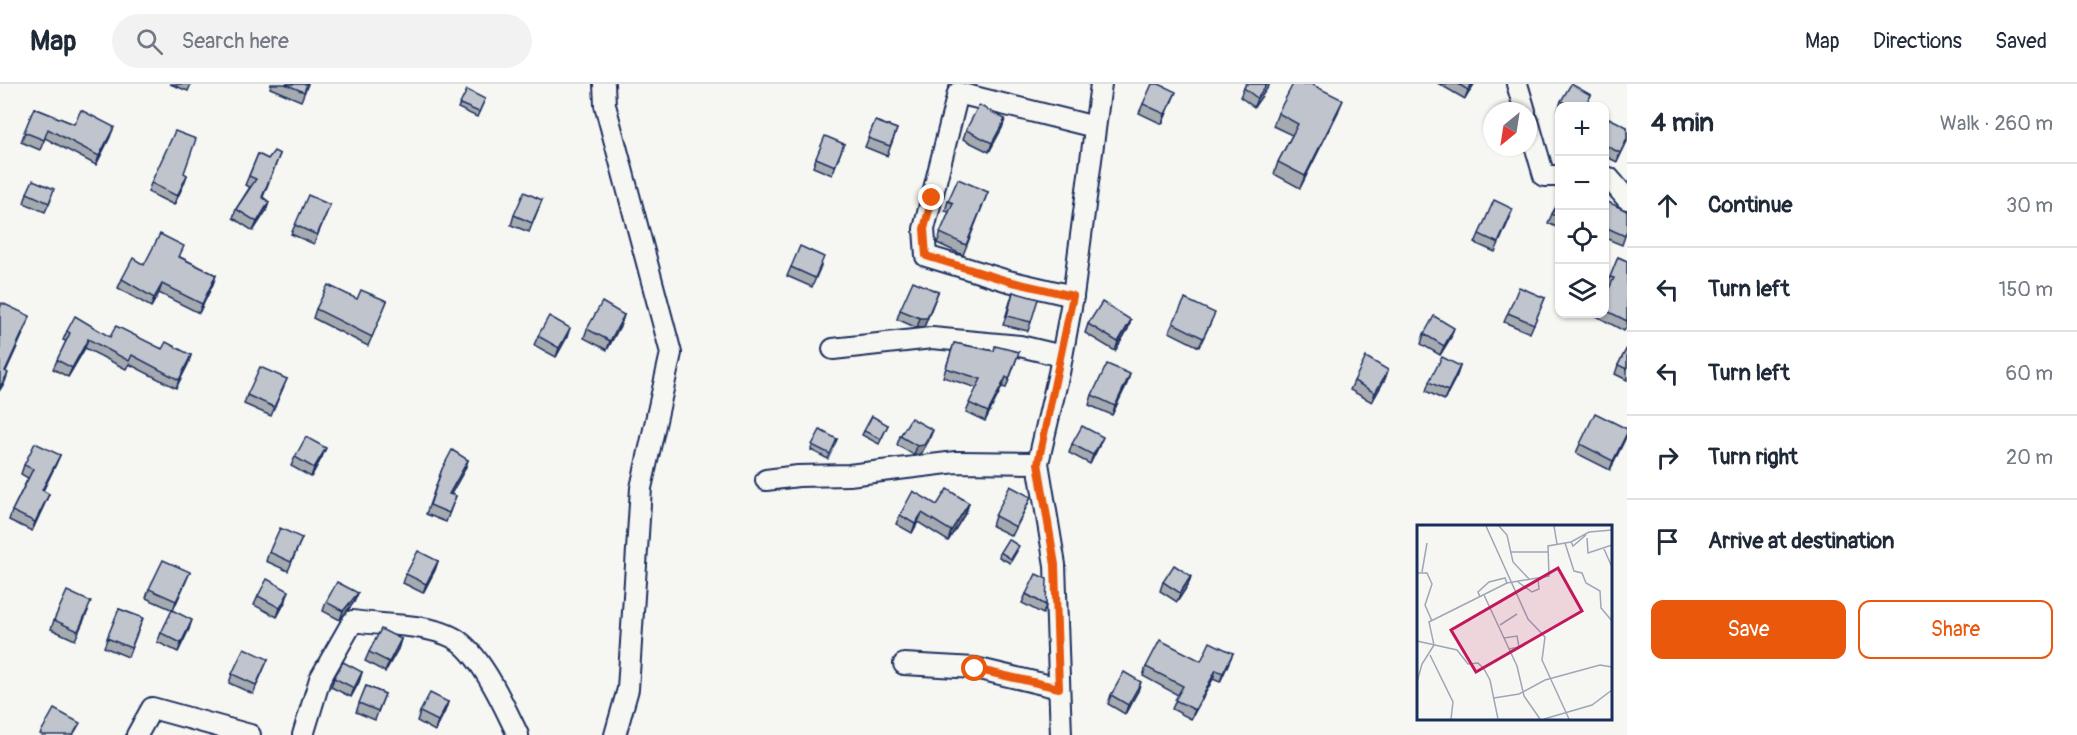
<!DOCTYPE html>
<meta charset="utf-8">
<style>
body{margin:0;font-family:Pangolin,sans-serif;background:#f2f2f3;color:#1f2937}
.controls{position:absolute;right:18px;top:18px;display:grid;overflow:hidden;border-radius:12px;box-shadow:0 2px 4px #0004}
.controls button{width:54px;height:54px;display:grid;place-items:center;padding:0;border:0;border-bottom:2px solid #e0e1e3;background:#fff;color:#1f2937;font:30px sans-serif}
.compass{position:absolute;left:1483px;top:18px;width:54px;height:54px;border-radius:50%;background:#fff;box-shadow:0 2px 4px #0004;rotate:210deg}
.stop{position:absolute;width:18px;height:18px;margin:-14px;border:4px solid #ea580c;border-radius:50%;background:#fff}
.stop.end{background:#ea580c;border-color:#fff;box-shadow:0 2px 6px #0008}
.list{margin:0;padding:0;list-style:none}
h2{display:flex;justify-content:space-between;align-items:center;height:78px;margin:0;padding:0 24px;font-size:26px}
h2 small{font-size:20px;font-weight:400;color:#747a83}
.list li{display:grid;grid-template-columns:39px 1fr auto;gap:18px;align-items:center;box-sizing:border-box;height:84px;padding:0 24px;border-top:2px solid #e0e1e3}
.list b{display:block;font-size:22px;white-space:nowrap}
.list em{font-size:20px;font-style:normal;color:#747a83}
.actions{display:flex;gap:12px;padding:18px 24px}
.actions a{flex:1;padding:14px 0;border:2px solid #ea580c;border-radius:12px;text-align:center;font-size:21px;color:#ea580c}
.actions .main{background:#ea580c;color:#fff}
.icon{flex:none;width:33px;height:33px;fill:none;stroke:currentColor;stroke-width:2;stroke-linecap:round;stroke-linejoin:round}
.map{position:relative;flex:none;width:1627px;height:651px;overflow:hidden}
header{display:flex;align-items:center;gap:36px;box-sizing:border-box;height:84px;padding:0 30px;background:#fff;border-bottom:2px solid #e0e1e3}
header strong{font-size:28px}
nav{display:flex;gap:33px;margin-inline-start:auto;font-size:21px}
.search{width:420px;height:54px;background:#f2f2f3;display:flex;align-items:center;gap:15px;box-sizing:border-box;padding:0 21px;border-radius:33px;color:#747a83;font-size:22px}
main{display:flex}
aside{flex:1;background:#fff}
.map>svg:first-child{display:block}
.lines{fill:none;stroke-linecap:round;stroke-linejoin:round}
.street-casing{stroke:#1b2f5e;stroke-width:24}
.street{stroke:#f6f6f2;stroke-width:20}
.wall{fill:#a5a9b0;stroke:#1b2f5e;stroke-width:1.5}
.shaded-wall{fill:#868990;stroke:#1b2f5e;stroke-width:1.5}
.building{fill:#c0c4cd;stroke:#1b2f5e;stroke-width:1.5}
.route{stroke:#ea580c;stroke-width:8}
.inset-road{fill:none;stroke:#9ea6b7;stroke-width:1.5}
.view{fill:#c2185b;fill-opacity:0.15;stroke:#c2185b;stroke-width:3}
.inset-edge{fill:none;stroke:#1b2f5e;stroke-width:3}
</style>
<header>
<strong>Map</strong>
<div class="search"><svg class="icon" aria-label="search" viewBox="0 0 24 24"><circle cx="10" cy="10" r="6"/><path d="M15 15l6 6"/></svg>Search here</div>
<nav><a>Map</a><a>Directions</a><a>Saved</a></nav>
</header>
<main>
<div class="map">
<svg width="1627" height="651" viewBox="0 0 1627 651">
<rect width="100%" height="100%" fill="#f6f6f2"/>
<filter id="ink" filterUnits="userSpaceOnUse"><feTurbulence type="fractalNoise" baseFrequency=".0167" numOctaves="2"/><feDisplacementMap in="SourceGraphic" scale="12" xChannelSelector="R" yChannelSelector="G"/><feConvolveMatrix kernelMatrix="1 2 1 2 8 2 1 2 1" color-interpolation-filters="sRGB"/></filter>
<g filter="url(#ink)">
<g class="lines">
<!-- street casing -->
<g class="street-casing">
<g id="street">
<polyline points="604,0 605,21 671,269 641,404 628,605 615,651"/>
<polyline points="1517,0 1525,27"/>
<polyline points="1528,37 1544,92 1560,92"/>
<polyline points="1604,94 1609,94 1627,115"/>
<polyline points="1073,212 1008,197 926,172 924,145 958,9 1095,43"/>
<polyline points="833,265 932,254 1020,262 1062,272"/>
<polyline points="766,396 798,392 849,391 956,378 1038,379"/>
<polyline points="904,580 975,584 1059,604"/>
<polyline points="137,651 152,624 250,651"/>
<path d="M303,651L320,595L353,537C385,542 426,539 454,554C481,569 505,624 518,651"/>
<polyline points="1061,651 1055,481 1038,379 1059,289 1073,212 1101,0"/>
</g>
</g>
<!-- street -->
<use href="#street" class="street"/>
</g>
<!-- wall -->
<g class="wall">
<polygon points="170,0 191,0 188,7"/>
<polygon points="271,0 308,0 301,17 270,4"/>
<polygon points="1246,0 1269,0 1254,23 1240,13 1244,4"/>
<polygon points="1439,0 1474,0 1465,15"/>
<polygon points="1591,11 1586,22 1560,22 1560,27 1558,26 1561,17"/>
<polygon points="485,15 477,33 458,24 460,20"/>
<polygon points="1172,17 1162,40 1139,29 1143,20"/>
<polygon points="34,24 74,40 110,53 96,81 45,54 40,66 21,58"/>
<polygon points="1338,28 1300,104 1274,90 1278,78 1292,51 1273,42 1278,29"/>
<polygon points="1005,35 1002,44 989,68 963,55 966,46"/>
<polygon points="875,37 897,45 887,72 865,63"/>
<polygon points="1605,43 1627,43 1627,57 1617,78 1605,72"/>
<polygon points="844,60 832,91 813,83 816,74"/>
<polygon points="258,70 268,75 280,70 263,113 269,118 266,127 253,147 233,134 236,125 250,103 245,101"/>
<polygon points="184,89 187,91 174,121 148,108 151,99"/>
<polygon points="988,108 963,171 937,159 949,128 945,127 948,117"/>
<polygon points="27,109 51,115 45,128 24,119"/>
<polygon points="542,116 529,148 511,141 514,131"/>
<polygon points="1560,116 1560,145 1548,139 1552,130"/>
<polygon points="330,121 314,160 291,150 295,141"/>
<polygon points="1605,127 1627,146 1622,161 1605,154"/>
<polygon points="1510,134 1495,168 1475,159 1479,150"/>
<polygon points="180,173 216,191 213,200 199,229 159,209 151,223 118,204 122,195 144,181"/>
<polygon points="1618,173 1627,177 1627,242 1624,247 1596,232 1597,230 1605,230 1605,213 1610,203 1607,202"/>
<polygon points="821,182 812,203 787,192 791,183"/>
<polygon points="938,208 924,243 917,244 897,235 900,226"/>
<polygon points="1013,208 1031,238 1028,247 1003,241"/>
<polygon points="1545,214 1530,249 1504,238 1508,229"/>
<polygon points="387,217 368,262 313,234 316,225"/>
<polygon points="624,231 621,240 607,266 584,254 587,245"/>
<polygon points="1131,236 1128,245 1115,267 1085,249 1088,240"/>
<polygon points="1211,238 1199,263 1169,248 1173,239"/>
<polygon points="67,247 110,253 191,271 188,280 176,304 129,280 126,285 85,264 68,293 53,285 66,257 63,256"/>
<polygon points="1424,250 1451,253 1440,271 1421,260"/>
<polygon points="538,252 567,253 556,273 534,261"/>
<polygon points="954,259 994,267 1019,268 1006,304 1002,303 985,337 966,328 977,304 943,293"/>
<polygon points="1627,264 1627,296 1615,290 1618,281"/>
<polygon points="1460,282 1457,291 1444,316 1426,307 1429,298"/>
<polygon points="1388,286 1385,295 1372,318 1350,306 1354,297"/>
<polygon points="1130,290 1112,331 1089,321 1092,311"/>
<polygon points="287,295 271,332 244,320 247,311"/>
<polygon points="888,341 879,360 862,351 864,347"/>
<polygon points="1627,345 1627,351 1625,355 1610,386 1576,369 1580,360"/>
<polygon points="900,352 929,356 921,370 914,371 897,361"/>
<polygon points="837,355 828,375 811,366 812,361"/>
<polygon points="1072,360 1099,362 1090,380 1069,369"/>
<polygon points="60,371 56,380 43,407 49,410 45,419 32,447 9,436 12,427 28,394 21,390 24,381"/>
<polygon points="295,373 322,373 311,393 291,382"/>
<polygon points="468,376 465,385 451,410 456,412 446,438 426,430 442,385"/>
<polygon points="1031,413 1027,422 1012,452 992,442 995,432"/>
<polygon points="969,419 966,428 948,457 918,438 912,449 896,440 900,431 937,421"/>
<polygon points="302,454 288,487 266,477 269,468"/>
<polygon points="1017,467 1010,479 999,473 1000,468"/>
<polygon points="438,477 435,486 423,509 403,499 406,490"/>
<polygon points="1191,492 1188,501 1177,518 1160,507 1163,498"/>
<polygon points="186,497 173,526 146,514 149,505"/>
<polygon points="358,509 354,518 340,536 323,527 326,518"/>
<polygon points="1026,510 1046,521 1043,530 1022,519"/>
<polygon points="258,512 286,516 277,533 254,521"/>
<polygon points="119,525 143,534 128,573 104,563"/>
<polygon points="88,527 75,556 51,545 54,536"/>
<polygon points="189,545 178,568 157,558 161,549"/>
<polygon points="401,555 398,565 385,588 365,577 369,568"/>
<polygon points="1233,569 1220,598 1213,595 1191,635 1172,625 1178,611 1143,592 1146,583 1201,577"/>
<polygon points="268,575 253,610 229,599 232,590"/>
<polygon points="362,588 359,598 351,613 331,603 334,594"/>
<polygon points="366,602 385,610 375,636 356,628"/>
<polygon points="1138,607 1125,630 1108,620 1111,611"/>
<polygon points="448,618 445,627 435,647 417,637 420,628"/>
</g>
<!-- shaded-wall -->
<g class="shaded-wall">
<polygon points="1267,0 1269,0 1269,2 1254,23 1257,14"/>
<polygon points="1472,0 1474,0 1465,15 1468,6"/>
<polygon points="1176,8 1172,17 1162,40 1165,30"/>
<polygon points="1343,16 1338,28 1300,104 1305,92"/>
<polygon points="1005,35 1002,44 989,68 992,59"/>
<polygon points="114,43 110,53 96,81 99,72"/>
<polygon points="1627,55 1627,57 1617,78 1620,69"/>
<polygon points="187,91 184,100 174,121 177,112"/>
<polygon points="269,118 266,127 253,147 257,138"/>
<polygon points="216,191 213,200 199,229 202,220"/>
<polygon points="162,200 159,209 151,223 154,214"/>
<polygon points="938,208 924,243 917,244 920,234"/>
<polygon points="624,231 621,240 607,266 610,257"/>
<polygon points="30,232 27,241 2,296 5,287"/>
<polygon points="1131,236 1128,245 1115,267 1118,258"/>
<polygon points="570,244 567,253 556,273 559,264"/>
<polygon points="1454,244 1451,253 1440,271 1444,262"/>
<polygon points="88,255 85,264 68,293 72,284"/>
<polygon points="191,271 188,280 176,304 179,296"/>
<polygon points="1460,282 1457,291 1444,316 1448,307"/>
<polygon points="1388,286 1385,295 1372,318 1375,309"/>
<polygon points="8,289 5,298 0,306 0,303"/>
<polygon points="1130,290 1127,300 1112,331 1115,322"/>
<polygon points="1006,293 1002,303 985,337 988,328"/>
<polygon points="933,346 929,356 921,370 914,371 917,362"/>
<polygon points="1627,349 1625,355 1610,386 1613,377"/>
<polygon points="1103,353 1099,362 1090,380 1093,371"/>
<polygon points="326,364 322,373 311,393 314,384"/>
<polygon points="60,371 56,380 38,416 42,406"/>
<polygon points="468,376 465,385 446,419 449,410"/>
<polygon points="49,410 45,419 32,447 35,438"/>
<polygon points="969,419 966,428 948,457 951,447"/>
<polygon points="922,429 918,438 912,449 915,440"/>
<polygon points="438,477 435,486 423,509 426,500"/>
<polygon points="190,488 186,497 173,526 176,517"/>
<polygon points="1191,492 1188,501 1177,518 1180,509"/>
<polygon points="289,507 286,516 277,533 280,524"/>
<polygon points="358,509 354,518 340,536 343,527"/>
<polygon points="192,536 189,545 178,568 181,559"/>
<polygon points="401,555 398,565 385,588 389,578"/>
<polygon points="1233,569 1229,578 1220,598 1223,589"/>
<polygon points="1216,586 1213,595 1191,635 1195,626"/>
<polygon points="362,588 359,598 351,613 354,604"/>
<polygon points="1141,598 1138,607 1125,630 1128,621"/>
<polygon points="448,618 445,627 435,647 438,637"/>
</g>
<!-- building -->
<g class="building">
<polygon points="285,0 307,0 304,8"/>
<polygon points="1152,0 1159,0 1176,8 1165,30 1143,20"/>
<polygon points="1246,0 1267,0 1257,14 1244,4"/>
<polygon points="1293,0 1311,0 1343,16 1305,92 1278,78 1298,40 1278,29"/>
<polygon points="1458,0 1472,0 1468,6"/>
<polygon points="1571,0 1591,11 1585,22 1571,22 1561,17"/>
<polygon points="467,6 485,15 479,28 460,20"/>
<polygon points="979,21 1005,35 992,59 966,46"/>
<polygon points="34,24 74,40 81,26 114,43 99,72 48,45 44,56 24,48"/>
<polygon points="1609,34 1627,43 1627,55 1620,69 1605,61 1605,43"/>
<polygon points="875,37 897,45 890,62 868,54"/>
<polygon points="175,47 196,55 184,89 187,91 177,112 151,99"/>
<polygon points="825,52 844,60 835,82 816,74"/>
<polygon points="274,67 280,70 262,113 269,118 257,138 236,125 256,95 249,92 258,70 268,75"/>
<polygon points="958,95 988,108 966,161 940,149 953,119 948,117"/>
<polygon points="33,96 54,105 49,119 27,109"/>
<polygon points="524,108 542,116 532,139 514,131"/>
<polygon points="308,111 330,121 317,151 295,141"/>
<polygon points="1494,116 1513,125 1498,159 1479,150"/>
<polygon points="1560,116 1560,134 1552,130"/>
<polygon points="1608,118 1627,127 1627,146 1625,152 1605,143 1605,127"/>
<polygon points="160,150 184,162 179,173 216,191 202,220 162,200 154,214 122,195 133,174 144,181"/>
<polygon points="800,162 824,173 815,194 791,183"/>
<polygon points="1618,173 1627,177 1627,237 1605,226 1605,213 1614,194 1610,193"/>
<polygon points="913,197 938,208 927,234 920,234 900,226"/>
<polygon points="328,201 357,215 361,206 387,217 372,253 316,225"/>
<polygon points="1519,203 1545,214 1534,240 1508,229"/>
<polygon points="1013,208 1038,215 1031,238 1007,232"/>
<polygon points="1185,215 1215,229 1203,254 1173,239"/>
<polygon points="602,218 624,231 610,257 587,245"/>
<polygon points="1102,218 1131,236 1118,258 1088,240"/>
<polygon points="2,219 30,232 5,287 8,289 0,303 0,224"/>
<polygon points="75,232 110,253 116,242 162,265 166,258 191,271 179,296 132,271 129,277 88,255 72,284 57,276 70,249 67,247"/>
<polygon points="549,232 570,244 559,264 538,252"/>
<polygon points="1434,232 1454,244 1444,262 1424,250"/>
<polygon points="954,259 994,267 995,262 1019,268 1009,295 1006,293 988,328 969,319 981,295 946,284"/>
<polygon points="1627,264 1627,285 1618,281"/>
<polygon points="1366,273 1388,286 1375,309 1354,297"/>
<polygon points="1442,273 1460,282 1448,307 1429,298"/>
<polygon points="1107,280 1130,290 1115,322 1092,311"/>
<polygon points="260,283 287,295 274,323 247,311"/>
<polygon points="1595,329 1627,345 1627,349 1613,377 1580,360"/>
<polygon points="872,332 888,341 881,355 864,347"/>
<polygon points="911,334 933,346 924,361 917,362 900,352"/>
<polygon points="1082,342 1103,353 1093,371 1072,360"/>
<polygon points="820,346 837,355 830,370 812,361"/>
<polygon points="306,353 326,364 314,384 295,373"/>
<polygon points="35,359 60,371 42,406 49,410 35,438 12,427 33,385 24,381"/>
<polygon points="452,366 468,376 449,410 456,412 449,429 430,421 442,385"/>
<polygon points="1010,402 1031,413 1016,443 995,432"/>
<polygon points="947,405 969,419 951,447 922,429 915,440 900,431 913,407 937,421"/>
<polygon points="280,444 302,454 291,478 269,468"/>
<polygon points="1008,455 1019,462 1011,475 1000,468"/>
<polygon points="418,467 438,477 426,500 406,490"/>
<polygon points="163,476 190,488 176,517 149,505"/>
<polygon points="1174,481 1191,492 1180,509 1163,498"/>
<polygon points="1036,490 1047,495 1046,521 1026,510"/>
<polygon points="267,495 289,507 280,524 258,512"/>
<polygon points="337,498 358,509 343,527 326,518"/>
<polygon points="67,507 91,518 78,547 54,536"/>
<polygon points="119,525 143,534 131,564 107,554"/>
<polygon points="172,526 192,536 181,559 161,549"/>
<polygon points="381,545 401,555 389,578 369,568"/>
<polygon points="1160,556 1201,577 1210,558 1233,569 1223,589 1216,586 1195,626 1175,616 1183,602 1146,583"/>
<polygon points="244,564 268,575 256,601 232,590"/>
<polygon points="343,578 362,588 354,604 334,594"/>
<polygon points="1124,588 1141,598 1128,621 1111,611"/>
<polygon points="366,602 385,610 378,627 359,619"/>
<polygon points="430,609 448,618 438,637 420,628"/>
<polygon points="54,625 80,639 73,651 42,651 40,650"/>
</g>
</g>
<g class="lines" filter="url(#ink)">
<!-- route -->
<polyline class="route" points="932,114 924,145 926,172 1008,197 1073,212 1038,379 1055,481 1059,604 975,585"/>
</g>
<!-- overview -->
<g transform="translate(1417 441)">
<rect width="195" height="195" fill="#f6f6f2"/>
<path class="inset-road" d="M69,1L111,94L128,112L125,135L152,194M82,1L90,10L96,37L113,55M137,1L140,19M170,13L171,28L195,20M154,17L156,21L169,10M148,18L157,46L165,48L169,58L183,66L184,83L195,96M187,24L195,42M93,27H131M5,47L10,18M0,48H10L15,59L8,80L15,96M101,57L115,67L122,64L121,54M67,70L100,141L107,171L123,194M63,72L61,67L72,57L88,53L90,58M83,100L100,89M87,113L100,111L102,122L92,124M0,116L40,125L51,139L61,138L67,144L73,155L81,194M13,130L36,177L34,194M0,157L5,139L17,120L12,97L90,58L132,51L131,21L154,17L172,7L195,5M77,173L102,169L128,155L183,140L195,142M127,194L175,180L195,165"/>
<path class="view" d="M141,43L165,86L59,147L34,105Z"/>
<rect width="195" height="195" class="inset-edge"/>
</g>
</svg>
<div class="controls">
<button>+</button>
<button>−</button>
<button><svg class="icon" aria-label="locate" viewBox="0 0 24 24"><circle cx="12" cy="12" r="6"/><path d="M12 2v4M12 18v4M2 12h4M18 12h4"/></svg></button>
<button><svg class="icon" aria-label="layers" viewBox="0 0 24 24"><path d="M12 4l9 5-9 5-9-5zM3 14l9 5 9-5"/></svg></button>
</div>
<svg class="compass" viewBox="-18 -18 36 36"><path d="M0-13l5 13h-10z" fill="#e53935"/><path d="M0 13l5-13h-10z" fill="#747a83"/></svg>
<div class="stop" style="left:975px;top:585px"></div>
<div class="stop end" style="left:932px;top:114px"></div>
</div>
<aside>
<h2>4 min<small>Walk · 260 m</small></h2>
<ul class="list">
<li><svg class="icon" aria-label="ahead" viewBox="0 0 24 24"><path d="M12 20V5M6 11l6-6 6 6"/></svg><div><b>Continue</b></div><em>30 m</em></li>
<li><svg class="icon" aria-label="left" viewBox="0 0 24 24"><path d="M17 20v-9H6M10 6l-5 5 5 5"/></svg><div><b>Turn left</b></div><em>150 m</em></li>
<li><svg class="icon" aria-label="left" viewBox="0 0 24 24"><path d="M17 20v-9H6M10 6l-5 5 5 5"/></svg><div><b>Turn left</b></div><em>60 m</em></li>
<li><svg class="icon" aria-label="right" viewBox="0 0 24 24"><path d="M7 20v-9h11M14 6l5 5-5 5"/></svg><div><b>Turn right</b></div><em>20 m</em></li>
<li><svg class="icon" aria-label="arrive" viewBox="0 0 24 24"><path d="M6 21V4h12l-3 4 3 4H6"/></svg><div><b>Arrive at destination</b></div></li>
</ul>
<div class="actions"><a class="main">Save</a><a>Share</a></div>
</aside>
</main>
